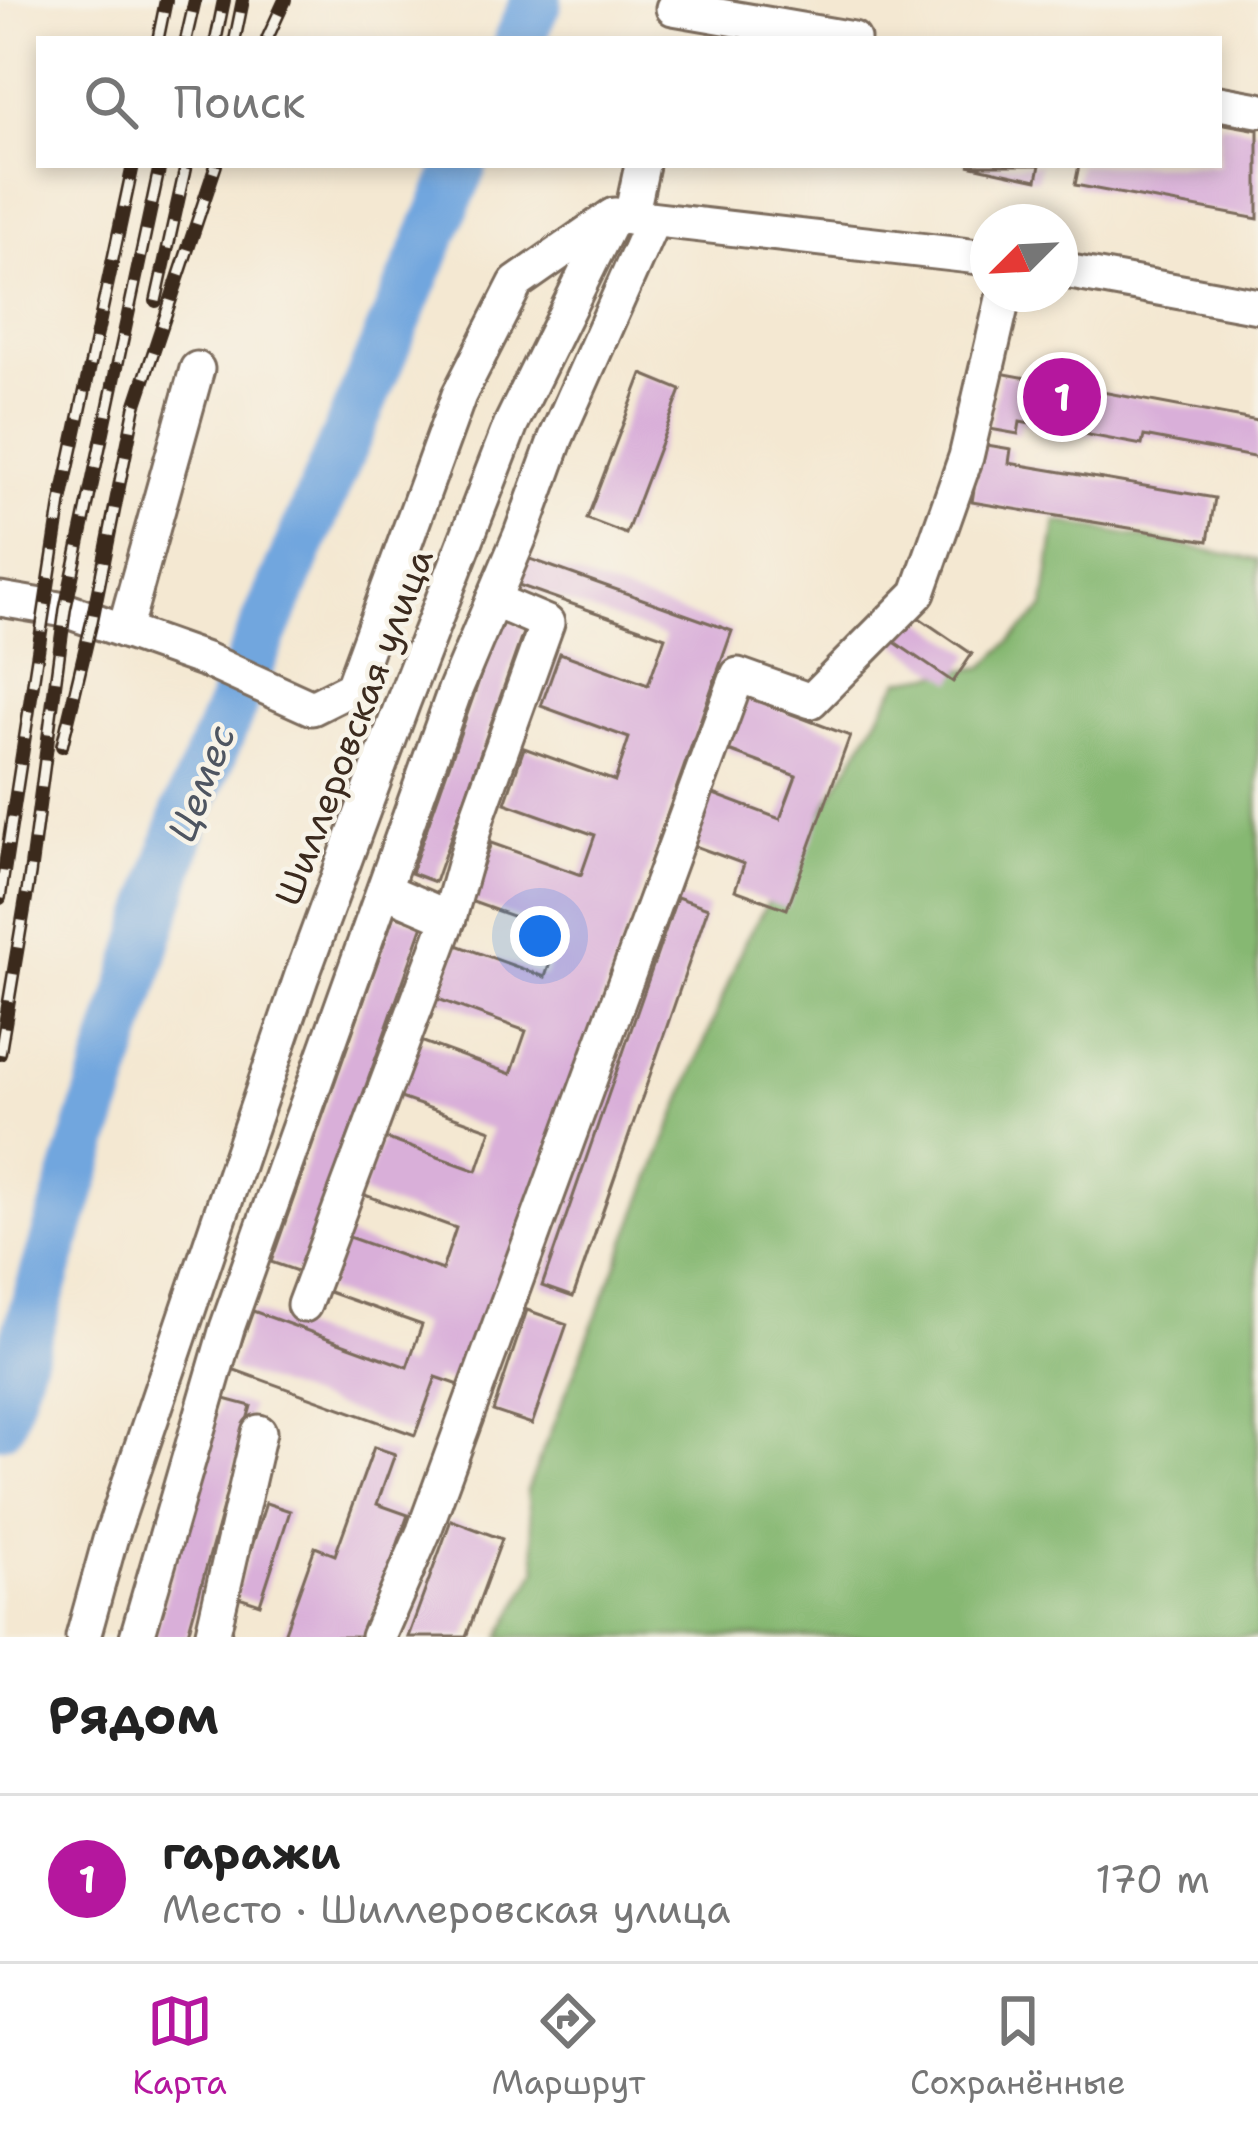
<!DOCTYPE html>
<html lang="ru">
<meta charset="utf-8">
<style>
body{margin:0;font-family:"Shantell Sans",sans-serif;background:#f6f6f6;color:#222}
.compass{position:absolute;left:970px;top:204px;width:108px;height:108px;border-radius:50%;background:#fff;box-shadow:0 6px 18px #0003;rotate:246deg}
.you{position:absolute;left:540px;top:936px;width:42px;height:42px;margin:-30px;border:9px solid #fff;border-radius:50%;background:#1a73e8;box-shadow:0 0 0 18px #1a73e833}
.badge{display:grid;place-items:center;width:78px;height:78px;border-radius:50%;background:#b5179e;color:#fff;font-size:39px;font-weight:700}
.pin{position:absolute;translate:-50% -50%;border:6px solid #fff;box-shadow:0 3px 12px #0006}
.list{margin:0;padding:0;list-style:none}
h2{display:flex;justify-content:space-between;align-items:center;height:156px;margin:0;padding:0 48px;font-size:51px}
h2 small{font-size:39px;font-weight:400;color:#767676}
.list li{display:grid;grid-template-columns:78px 1fr auto;gap:36px;align-items:center;box-sizing:border-box;height:168px;padding:0 48px;border-top:3px solid #e0e0e0}
.list b{display:block;font-size:45px;white-space:nowrap}
.list p{margin:0;font-size:39px;white-space:nowrap;color:#767676}
.list em{font-size:39px;font-style:normal;color:#767676}
.icon{flex:none;width:66px;height:66px;fill:none;stroke:currentColor;stroke-width:2;stroke-linecap:round;stroke-linejoin:round}
.map{position:relative;flex:none;width:1258px;height:1637px;overflow:hidden}
.search{position:absolute;background:#fff;box-shadow:0 6px 18px #0003;left:36px;right:36px;top:36px;height:132px;display:flex;align-items:center;gap:30px;box-sizing:border-box;padding:0 42px;border-radius:0px;color:#767676;font-size:45px}
.sheet{height:324px;background:#fff}
nav{display:flex;justify-content:space-around;align-items:center;box-sizing:border-box;height:168px;border-top:3px solid #e0e0e0;background:#fff;font-size:33px;color:#767676}
nav a{display:grid;justify-items:center;gap:6px}
nav .on{color:#b5179e}
.map>svg:first-child{display:block}
.forest{fill:#86b872;stroke:#607148;stroke-width:3}
.lines{fill:none;stroke-linecap:round;stroke-linejoin:round}
.river{stroke:#71a6de;stroke-width:51}
.building{fill:#d9afd9}
.minor-casing{stroke:#7c6c5d;stroke-width:39}
.minor{stroke:#fff;stroke-width:33}
.rail-casing{stroke:#3b2a1e;stroke-width:14}
.rail{stroke:#f7f3e8;stroke-width:9;stroke-dasharray:27;stroke-linecap:butt}
.labels{text-anchor:middle;dominant-baseline:central;stroke-width:9;stroke-linejoin:round;paint-order:stroke}
.street-label{font-size:36px;fill:#3b2a1e;stroke:#f7f3e8}
.water-label{font-size:39px;font-style:italic;fill:#4e5561;stroke:#f7f3e8}
</style>
<div class="map">
<svg width="1258" height="1637" viewBox="0 0 1258 1637">
<rect width="100%" height="100%" fill="#f7f3e8"/>
<filter id="ink" filterUnits="userSpaceOnUse"><feTurbulence type="fractalNoise" baseFrequency=".00833" numOctaves="2"/><feDisplacementMap in="SourceGraphic" scale="24" xChannelSelector="R" yChannelSelector="G"/><feConvolveMatrix kernelMatrix="1 2 1 2 8 2 1 2 1" color-interpolation-filters="sRGB"/></filter>
<filter id="wash" filterUnits="userSpaceOnUse"><feTurbulence type="fractalNoise" baseFrequency=".004" numOctaves="4" result="noise"/><feDisplacementMap in="SourceGraphic" scale="48" xChannelSelector="R" yChannelSelector="G"/><feGaussianBlur stdDeviation="2.7" result="paint"/><feColorMatrix in="noise" values="0 0 0 0 0 0 0 0 0 0 0 0 0 0 0 0 0 1.4 0 .05"/><feComposite in="paint" operator="in"/></filter>
<g filter="url(#wash)">
<rect width="100%" height="100%" fill="#f4e8d2"/>
<!-- forest -->
<polygon class="forest" points="1056,521 1258,560 1258,1637 500,1637 537,1570 527,1491 745,941 900,680 984,667 1044,608"/>
<g class="lines">
<!-- river -->
<g class="river">
<polyline points="519,39 537,0"/>
<polyline points="0,1422 186,813 462,165"/>
</g>
</g>
<g id="blocks">
<!-- building -->
<g class="building">
<polygon points="1219,123 1258,130 1258,219 1075,185 1079,165 1219,165"/>
<polygon points="968,165 1040,165 1037,180"/>
<polygon points="1000,373 1258,421 1258,458 1144,436 1142,445 1020,422 1018,434 990,429"/>
<polygon points="642,374 681,390 626,534 587,519"/>
<polygon points="981,444 1011,449 1009,463 1215,498 1208,541 972,502"/>
<polygon points="522,556 732,631 465,1387 436,1377 415,1435 232,1369 253,1311 407,1367 422,1325 326,1291 346,1236 442,1270 456,1228 362,1194 382,1137 477,1171 491,1130 398,1097 418,1040 511,1074 526,1031 438,999 457,945 545,977 560,933 470,901 491,843 581,875 595,835 505,803 524,748 615,781 629,738 541,706 560,653 648,685 665,637 513,583"/>
<polygon points="909,611 972,654 953,682 890,639"/>
<polygon points="501,618 525,627 435,882 411,873"/>
<polygon points="746,697 850,736 787,909 735,890 744,864 692,845 711,793 780,819 796,776 726,750"/>
<polygon points="677,897 708,908 573,1297 542,1286"/>
<polygon points="394,915 423,925 300,1272 271,1262"/>
<polygon points="527,1310 567,1324 532,1424 493,1411"/>
<polygon points="221,1398 251,1406 187,1637 155,1637"/>
<polygon points="374,1447 395,1454 377,1504 408,1515 365,1637 283,1637 315,1547 335,1555"/>
<polygon points="266,1503 290,1511 260,1604 236,1596"/>
<polygon points="451,1520 502,1539 466,1637 408,1637"/>
</g>
</g>
</g>
<g filter="url(#ink)">
<use href="#blocks" fill-opacity="0" stroke="#7c6c5d" stroke-width="3"/>
<g class="lines">
<!-- minor casing -->
<g class="minor-casing">
<g id="minor">
<polyline points="673,8 853,39"/>
<polyline points="1219,103 1258,110"/>
<polyline points="631,217 642,165"/>
<polyline points="1060,270 1258,306"/>
<polyline points="0,599 65,610 206,660 312,708 352,688 459,395 516,283 612,216"/>
<polyline points="124,631 197,369"/>
<polyline points="384,890 449,918"/>
<polyline points="304,1305 449,918 478,815 547,623 493,600"/>
<polyline points="83,1637 110,1540 301,978 403,702 511,424 614,215 988,258"/>
<polyline points="137,1637 227,1328 455,690 521,534 556,438 653,220"/>
<polyline points="212,1637 259,1432"/>
<polyline points="378,1637 424,1531 738,675 811,701 918,593 966,457 1004,294"/>
</g>
</g>
<!-- minor -->
<use href="#minor" class="minor"/>
<!-- rail casing -->
<g class="rail-casing">
<g id="rail">
<polyline points="158,39 166,0"/>
<polyline points="186,39 195,0"/>
<polyline points="216,39 224,0"/>
<polyline points="235,39 243,0"/>
<polyline points="267,39 285,0"/>
<polyline points="156,301 186,165"/>
<polyline points="62,746 92,621 135,407 216,165"/>
<polyline points="0,898 61,502 133,165"/>
<polyline points="0,1054 30,874 65,610 160,165"/>
</g>
</g>
<!-- rail -->
<use href="#rail" class="rail"/>
</g>
</g>
<g class="labels">
<!-- street labels -->
<g class="street-label">
<text transform="translate(354 727) rotate(-69)">Шиллеровская улица</text>
</g>
<!-- water labels -->
<g class="water-label">
<text transform="translate(201 783) rotate(-69)">Цемес</text>
</g>
</g>
</svg>
<svg class="compass" viewBox="-18 -18 36 36"><path d="M0-13l5 13h-10z" fill="#e53935"/><path d="M0 13l5-13h-10z" fill="#767676"/></svg>
<div class="you"></div>
<div class="pin badge" style="left:1062px;top:397px">1</div>
<div class="search"><svg class="icon" aria-label="search" viewBox="0 0 24 24"><circle cx="10" cy="10" r="6"/><path d="M15 15l6 6"/></svg>Поиск</div>
</div>
<section class="sheet">
<h2>Рядом<small></small></h2>
<ul class="list">
<li><span class="badge">1</span><div><b>гаражи</b><p>Место · Шиллеровская улица</p></div><em>170 m</em></li>
</ul>
</section>
<nav>
<a class="on"><svg class="icon" aria-label="map" viewBox="0 0 24 24"><path d="M3 6l6-2 6 2 6-2v14l-6 2-6-2-6 2zM9 4v14M15 6v14"/></svg>Карта</a>
<a><svg class="icon" aria-label="directions" viewBox="0 0 24 24"><path d="M12 3l9 9-9 9-9-9zM9 14v-3h6M13 9l2 2-2 2"/></svg>Маршрут</a>
<a><svg class="icon" aria-label="saved" viewBox="0 0 24 24"><path d="M7 4h10v16l-5-4-5 4z"/></svg>Сохранённые</a>
</nav>
